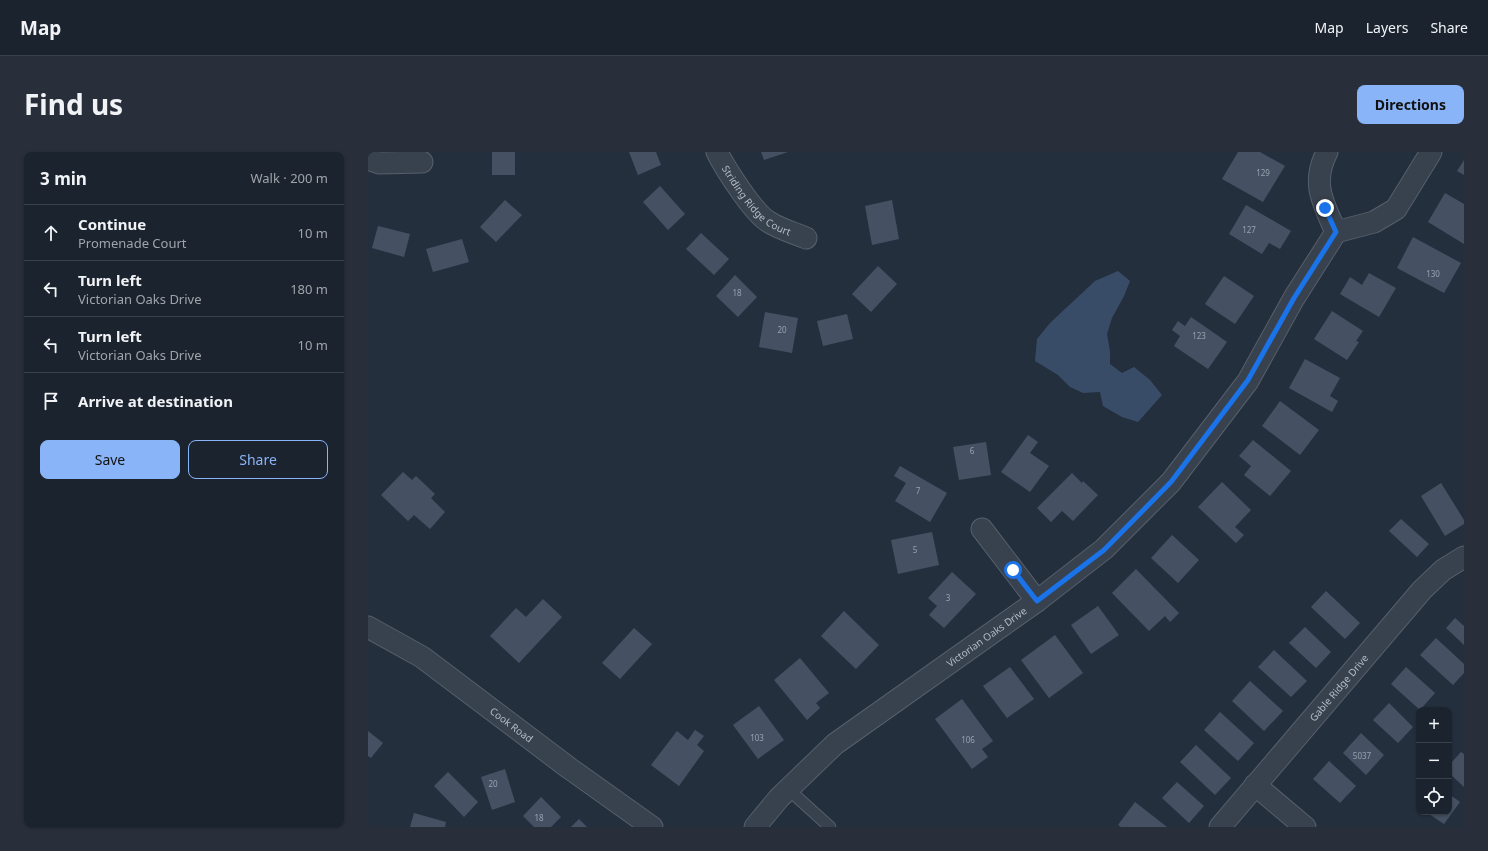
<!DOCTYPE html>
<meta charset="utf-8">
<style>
body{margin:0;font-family:"Noto Sans",sans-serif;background:#282f3a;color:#f1f3f6}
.controls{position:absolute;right:12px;bottom:12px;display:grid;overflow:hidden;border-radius:8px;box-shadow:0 1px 3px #0004}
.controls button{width:36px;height:36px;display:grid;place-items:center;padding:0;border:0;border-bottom:1px solid #39404a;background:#1b232e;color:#f1f3f6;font:20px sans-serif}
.stop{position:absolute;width:12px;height:12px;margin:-9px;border:3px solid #1a73e8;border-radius:50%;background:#fff}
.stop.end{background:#1a73e8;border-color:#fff;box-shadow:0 1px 4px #0008}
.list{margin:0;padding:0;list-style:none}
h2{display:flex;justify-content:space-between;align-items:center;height:52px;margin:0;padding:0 16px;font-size:17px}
h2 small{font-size:13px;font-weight:400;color:#a0a4aa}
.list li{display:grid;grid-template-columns:26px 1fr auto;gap:12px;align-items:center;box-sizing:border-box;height:56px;padding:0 16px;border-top:1px solid #39404a}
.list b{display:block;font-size:15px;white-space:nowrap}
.list p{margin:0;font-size:13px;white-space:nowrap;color:#a0a4aa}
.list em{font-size:13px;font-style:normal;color:#a0a4aa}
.actions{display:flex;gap:8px;padding:12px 16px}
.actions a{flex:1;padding:9px 0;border:1px solid #8ab4f8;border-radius:8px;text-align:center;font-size:14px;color:#8ab4f8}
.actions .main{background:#8ab4f8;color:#111}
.icon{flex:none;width:22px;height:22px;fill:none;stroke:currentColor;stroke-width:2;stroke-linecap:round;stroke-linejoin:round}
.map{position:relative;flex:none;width:1096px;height:675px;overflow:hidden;border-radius:8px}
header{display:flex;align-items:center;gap:24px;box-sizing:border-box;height:56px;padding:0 20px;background:#1b232e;border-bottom:1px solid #39404a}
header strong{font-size:19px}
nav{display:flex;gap:22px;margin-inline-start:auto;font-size:14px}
.intro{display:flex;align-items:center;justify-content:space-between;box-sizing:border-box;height:96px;padding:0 24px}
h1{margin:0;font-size:28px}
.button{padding:10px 18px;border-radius:8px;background:#8ab4f8;color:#111;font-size:14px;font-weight:700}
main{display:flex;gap:24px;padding:0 24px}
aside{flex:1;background:#1b232e;border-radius:8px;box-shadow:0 1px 3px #0004}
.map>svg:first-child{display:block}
.water{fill:#394c67}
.building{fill:#455162}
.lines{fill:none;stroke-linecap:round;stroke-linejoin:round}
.service-casing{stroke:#565f6c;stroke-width:13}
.minor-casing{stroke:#565f6c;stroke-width:23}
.service{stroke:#38414e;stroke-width:11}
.minor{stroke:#38414e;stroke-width:21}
.route{stroke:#1a73e8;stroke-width:5}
.labels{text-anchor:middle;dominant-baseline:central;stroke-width:3;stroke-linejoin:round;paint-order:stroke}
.number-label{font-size:8px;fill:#98a1af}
.street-label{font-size:10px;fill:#b4bcc9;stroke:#1d2633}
</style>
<header>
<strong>Map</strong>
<nav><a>Map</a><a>Layers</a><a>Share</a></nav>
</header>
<div class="intro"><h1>Find us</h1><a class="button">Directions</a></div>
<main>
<aside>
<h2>3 min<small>Walk · 200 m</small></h2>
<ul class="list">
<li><svg class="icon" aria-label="ahead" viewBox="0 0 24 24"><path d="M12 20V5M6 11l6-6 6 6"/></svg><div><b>Continue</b><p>Promenade Court</p></div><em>10 m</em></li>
<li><svg class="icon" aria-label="left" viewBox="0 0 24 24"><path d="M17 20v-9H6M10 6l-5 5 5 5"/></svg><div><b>Turn left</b><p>Victorian Oaks Drive</p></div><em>180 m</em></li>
<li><svg class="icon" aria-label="left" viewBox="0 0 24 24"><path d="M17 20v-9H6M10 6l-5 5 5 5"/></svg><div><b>Turn left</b><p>Victorian Oaks Drive</p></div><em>10 m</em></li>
<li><svg class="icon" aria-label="arrive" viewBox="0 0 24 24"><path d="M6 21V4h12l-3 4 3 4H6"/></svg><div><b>Arrive at destination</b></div></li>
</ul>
<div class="actions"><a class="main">Save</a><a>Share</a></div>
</aside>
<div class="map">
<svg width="1096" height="675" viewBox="0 0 1096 675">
<rect width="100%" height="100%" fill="#242f3e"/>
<!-- water -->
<polygon class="water" points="750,119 762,129 756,144 744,166 739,182 742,200 742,212 754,221 766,215 782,228 794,243 770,270 754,265 735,254 732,240 715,241 702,235 690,223 667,209 669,187 682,171 727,129"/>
<!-- building -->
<g class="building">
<rect x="124" y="0" width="23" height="23"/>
<polygon points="261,0 288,0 293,13 270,23"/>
<polygon points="393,0 420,0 396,8"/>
<polygon points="870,0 892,0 917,14 895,50 854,27"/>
<polygon points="1096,8 1096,23 1089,19"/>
<polygon points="292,34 317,62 300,78 275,50"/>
<polygon points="1077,41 1096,52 1096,92 1060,70"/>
<polygon points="137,48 154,63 128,90 112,75"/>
<polygon points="524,48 531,87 504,93 497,54"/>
<polygon points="878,53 923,79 912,97 901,91 894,102 861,82"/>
<polygon points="10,74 42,82 36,105 4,96"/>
<polygon points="333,81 361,107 346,123 318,97"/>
<polygon points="1045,85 1093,111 1076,141 1029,116"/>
<polygon points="94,87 101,110 65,120 58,97"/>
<polygon points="510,114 529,132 503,160 484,142"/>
<polygon points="1001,121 1028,136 1011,165 972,142 982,125 994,133"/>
<polygon points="367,123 389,145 370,165 348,144"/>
<polygon points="856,124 886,144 867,172 837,152"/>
<polygon points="964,159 995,179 988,189 991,190 979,208 946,187"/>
<polygon points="397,160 430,166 424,201 391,195"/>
<polygon points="479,162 485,187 455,194 449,169"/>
<polygon points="823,165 859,190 840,217 806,194 812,184 804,178 810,169 817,174"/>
<polygon points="937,207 972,226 962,244 970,249 964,260 921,236"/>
<polygon points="912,249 951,278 932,303 894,274"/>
<polygon points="660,283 670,290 662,301 681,314 662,340 633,320"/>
<polygon points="885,288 923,319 902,344 876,323 883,314 871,304"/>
<polygon points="618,290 623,323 591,328 585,295"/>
<polygon points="532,314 579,341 562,370 527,349 538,331 526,324"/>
<polygon points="35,320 44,328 48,324 67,342 63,346 77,360 62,377 46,363 40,369 13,343"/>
<polygon points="704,321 714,331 715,329 730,343 705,369 694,359 683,370 669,356"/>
<polygon points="854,330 883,358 867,375 876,383 868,391 830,355"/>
<polygon points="1073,331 1096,368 1096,372 1077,384 1053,344"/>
<polygon points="1033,367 1061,392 1049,405 1021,379"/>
<polygon points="564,380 571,413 530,422 523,388"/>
<polygon points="804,383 831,408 810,431 783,406"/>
<polygon points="768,417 811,461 802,470 797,464 781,479 744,441"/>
<polygon points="584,420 608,442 576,476 561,463 569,454 560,446"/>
<polygon points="958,439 992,471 977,487 943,455"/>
<polygon points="175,447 194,465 151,511 122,484 148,456 158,465"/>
<polygon points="730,454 751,483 723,502 703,473"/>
<polygon points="476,459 511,493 488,517 453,484"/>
<polygon points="1087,466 1096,474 1096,493 1078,476"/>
<polygon points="937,475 963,500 948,516 921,491"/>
<polygon points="266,476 284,492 252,527 234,511"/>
<polygon points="687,483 715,521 681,546 653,508"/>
<polygon points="1068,486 1096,512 1096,521 1085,533 1052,503"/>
<polygon points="906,498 939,529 923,545 890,515"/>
<polygon points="432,506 461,541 448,551 452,556 439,568 406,528"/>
<polygon points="642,515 666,547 639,566 615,534"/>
<polygon points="1038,515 1067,541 1052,558 1023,532"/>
<polygon points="882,529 915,559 896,579 864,549"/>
<polygon points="594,547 625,589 614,597 620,605 604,617 567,567"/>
<polygon points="1021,551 1045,575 1030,591 1005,568"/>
<polygon points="391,554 416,588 390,607 365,573"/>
<polygon points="852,560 886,591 870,609 836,578"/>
<polygon points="327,578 336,584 329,593 336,599 311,634 283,613 309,579 320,588"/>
<polygon points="0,579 15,591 3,606 0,604"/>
<polygon points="993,581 1016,603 998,623 975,601"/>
<polygon points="828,593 863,626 847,643 812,610"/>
<polygon points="1093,600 1096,602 1096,635 1081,621 1081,613"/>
<polygon points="961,609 988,634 972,651 945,627"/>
<polygon points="137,617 147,650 124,658 113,625"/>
<polygon points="80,620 110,650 96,665 66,634"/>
<polygon points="809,630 836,654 821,671 794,646"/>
<polygon points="1081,642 1092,650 1076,672 1058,660 1081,660"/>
<polygon points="173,645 193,665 183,675 166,675 155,664"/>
<polygon points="767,650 799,675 753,675 750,673"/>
<polygon points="46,661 78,670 77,675 42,675"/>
<polygon points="211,667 219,675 203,675"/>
</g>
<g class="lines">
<!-- service casing -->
<g class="service-casing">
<polyline id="service" points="420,637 462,675"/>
</g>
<!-- minor casing -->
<g class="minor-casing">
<g id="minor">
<path id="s1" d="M349,0C357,16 386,62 401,70C412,77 426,81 438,86"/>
<path d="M959,0C943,31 955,51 968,80"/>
<polyline points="0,7 11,11 54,10"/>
<polyline points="614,377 669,449"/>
<path id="s2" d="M0,475L54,505L201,616L284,675"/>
<polyline points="887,633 937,675"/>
<path id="s3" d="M387,675L411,646L467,592L669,449L736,397L803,330L880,229L926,146L968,80L1006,70L1028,57L1063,0"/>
<path id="s4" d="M852,675L1054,438L1075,418L1096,405"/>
</g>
</g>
<!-- service -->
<use href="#service" class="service"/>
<!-- minor -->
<use href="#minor" class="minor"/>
</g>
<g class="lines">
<!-- route -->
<polyline class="route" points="645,418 669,449 736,398 803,330 880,228 926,146 968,80 957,56"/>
</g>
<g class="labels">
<!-- number labels -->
<g class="number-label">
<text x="895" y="20">129</text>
<text x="881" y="77">127</text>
<text x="1065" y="121">130</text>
<text x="369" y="140">18</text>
<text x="414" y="177">20</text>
<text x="831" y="183">123</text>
<text x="604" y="298">6</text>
<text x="550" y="338">7</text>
<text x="547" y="397">5</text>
<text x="580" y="445">3</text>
<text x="389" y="585">103</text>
<text x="600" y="587">106</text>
<text x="994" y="603">5037</text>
<text x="125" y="631">20</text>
<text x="171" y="665">18</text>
</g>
<!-- street labels -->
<g class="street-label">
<text stroke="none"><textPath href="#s1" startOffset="64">Striding Ridge Court</textPath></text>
<text stroke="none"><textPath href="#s3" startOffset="301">Victorian Oaks Drive</textPath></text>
<text stroke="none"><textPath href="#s4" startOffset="183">Gable Ridge Drive</textPath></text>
<text stroke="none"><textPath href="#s2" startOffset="174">Cook Road</textPath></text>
</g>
</g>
</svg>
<div class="controls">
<button>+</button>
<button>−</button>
<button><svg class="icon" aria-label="locate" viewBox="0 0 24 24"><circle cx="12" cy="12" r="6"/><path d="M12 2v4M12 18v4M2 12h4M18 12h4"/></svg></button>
</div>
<div class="stop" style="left:645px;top:418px"></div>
<div class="stop end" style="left:957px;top:56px"></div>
</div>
</main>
